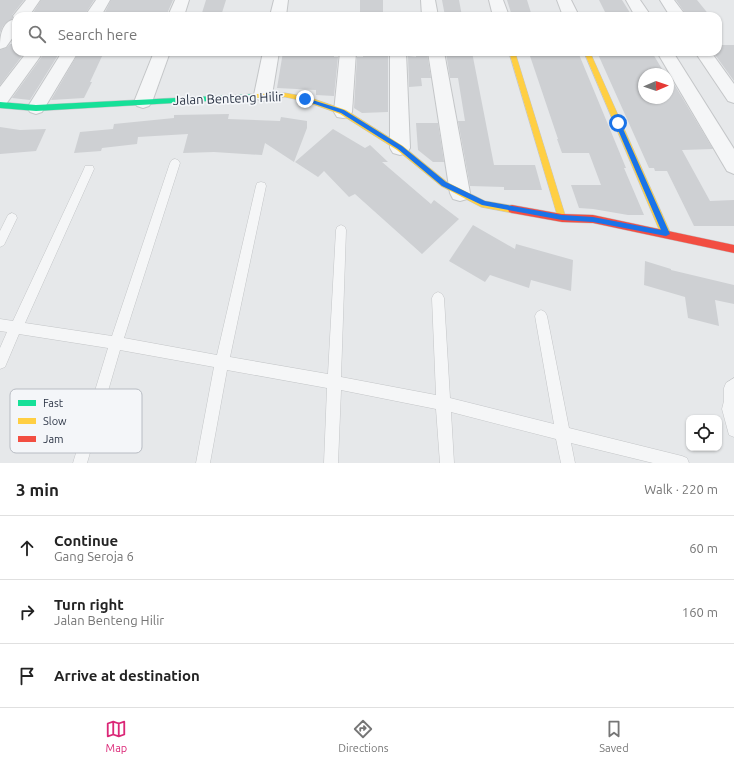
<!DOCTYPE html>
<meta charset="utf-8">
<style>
body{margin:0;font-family:Ubuntu,sans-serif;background:#f2f2f2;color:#222}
.controls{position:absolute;right:12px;bottom:12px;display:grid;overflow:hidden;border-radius:8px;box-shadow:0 1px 3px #0004}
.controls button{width:36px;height:36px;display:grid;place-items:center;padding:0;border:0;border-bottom:1px solid #e0e0e0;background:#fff;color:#222;font:20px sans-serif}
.compass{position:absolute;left:638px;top:68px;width:36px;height:36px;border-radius:50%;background:#fff;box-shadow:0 1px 3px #0004;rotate:88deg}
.stop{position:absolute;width:12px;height:12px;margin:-9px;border:3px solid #1a73e8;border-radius:50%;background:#fff}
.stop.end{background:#1a73e8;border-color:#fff;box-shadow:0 1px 4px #0008}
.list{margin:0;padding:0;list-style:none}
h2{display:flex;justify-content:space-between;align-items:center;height:52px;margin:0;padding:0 16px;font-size:17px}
h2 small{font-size:13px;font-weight:400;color:#767676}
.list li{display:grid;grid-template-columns:26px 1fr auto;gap:12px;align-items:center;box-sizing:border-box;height:64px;padding:0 16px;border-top:1px solid #e0e0e0}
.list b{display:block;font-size:15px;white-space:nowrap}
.list p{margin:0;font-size:13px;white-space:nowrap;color:#767676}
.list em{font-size:13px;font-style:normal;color:#767676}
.icon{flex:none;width:22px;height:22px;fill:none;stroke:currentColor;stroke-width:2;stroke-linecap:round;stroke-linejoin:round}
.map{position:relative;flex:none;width:734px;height:463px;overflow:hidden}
.search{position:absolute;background:#fff;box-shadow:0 1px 3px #0004;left:12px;right:12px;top:12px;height:44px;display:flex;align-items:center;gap:10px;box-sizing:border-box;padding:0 14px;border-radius:12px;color:#767676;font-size:15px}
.sheet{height:244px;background:#fff}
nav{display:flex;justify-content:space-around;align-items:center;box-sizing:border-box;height:56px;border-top:1px solid #e0e0e0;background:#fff;font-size:11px;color:#767676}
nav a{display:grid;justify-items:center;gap:2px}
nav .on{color:#db2777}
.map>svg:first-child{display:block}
.building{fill:#ced0d3}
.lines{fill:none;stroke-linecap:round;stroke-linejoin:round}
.lane-casing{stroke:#c4c6c8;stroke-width:1}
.street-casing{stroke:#c4c6c8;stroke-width:2}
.fast-casing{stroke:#c4c6c8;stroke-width:1}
.slow-casing{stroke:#c4c6c8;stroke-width:1}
.jam-casing{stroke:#c4c6c8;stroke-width:1}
.lane{fill:#f5f6f7;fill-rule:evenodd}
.street{fill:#f5f6f7;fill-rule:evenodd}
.fast{fill:#16e098;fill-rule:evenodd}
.slow{fill:#ffcf43;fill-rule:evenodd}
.jam{fill:#f24e42;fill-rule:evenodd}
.route{fill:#1a73e8}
.labels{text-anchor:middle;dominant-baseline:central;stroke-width:3.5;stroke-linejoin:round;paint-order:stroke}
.street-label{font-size:13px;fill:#2b3445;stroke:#f4f6f9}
.key{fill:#f4f6f9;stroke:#b8bcc3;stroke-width:1}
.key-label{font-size:11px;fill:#2b3445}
</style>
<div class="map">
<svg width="734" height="463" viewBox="0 0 734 463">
<rect width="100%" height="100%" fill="#e6e8ea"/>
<!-- building -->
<g class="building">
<polygon points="0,0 24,0 12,15 13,18 3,26 0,33"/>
<polygon points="41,0 94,0 84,16 31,16"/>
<polygon points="111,0 173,0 166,16 103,16"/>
<polygon points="206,0 226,0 221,16 201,16"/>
<rect x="360" y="0" width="23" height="16"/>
<polygon points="442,0 459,0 462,16 445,16"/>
<polygon points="507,0 527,0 532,16 512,16"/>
<polygon points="599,0 622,0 632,16 607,16"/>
<polygon points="676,0 697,0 710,16 687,16"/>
<polygon points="10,44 16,44 16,52 25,52 0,85 0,50 6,48"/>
<polygon points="718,45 734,45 734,81 713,52 718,52"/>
<polygon points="43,52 60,52 30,100 12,98 43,55"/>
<polygon points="79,52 104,52 90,82 92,82 84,98 51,100"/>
<polygon points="283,52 334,52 334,57 338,57 334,96 316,95 316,90 277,88"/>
<polygon points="472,52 494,165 535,165 542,190 504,190 504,187 470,186 458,121 465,121 458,78 450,78 446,53"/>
<polygon points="531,52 578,52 626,168 624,168 644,215 628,215 593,209 579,208 571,185 601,185 589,153 562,153 557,139 558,139 530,56 532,56"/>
<polygon points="597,52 653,54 665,74 644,74 644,98 668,98 668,74 713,149 682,150 710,201 734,200 734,226 694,226 667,171 655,171 654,168 649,168"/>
<polygon points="416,53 427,53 431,78 421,78 422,86 409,87 408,56 416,57"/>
<polygon points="363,55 388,56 388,112 362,113 354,108 357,57 363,57"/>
<polygon points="229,114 228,119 280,121 281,117 307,121 307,128 294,162 265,143 262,155 214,152 183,153 188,134 138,137 137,144 102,148 101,151 74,153 80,132 113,129 114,124 174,118 174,115"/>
<polygon points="416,123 438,123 444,162 433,162 418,150"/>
<polygon points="0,127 20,130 46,129 36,151 0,154"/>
<polygon points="333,129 365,148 370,145 388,162 382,162 431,204 434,200 459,219 422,254 355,194 349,197 324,171 318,177 295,162"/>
<polygon points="473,225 515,249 516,244 573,260 571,291 531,280 529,288 490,275 485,282 449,261"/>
<polygon points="645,261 671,269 671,270 734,285 734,304 715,300 719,326 688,318 685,297 644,285"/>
</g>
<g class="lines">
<!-- lane casing -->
<g class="lane-casing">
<g id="lane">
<polygon points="175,159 178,160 180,163 124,338 217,355 256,186 257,183 261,182 265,183 266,186 230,357 328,374 336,230 337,227 341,225 345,227 346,230 341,377 436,395 432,298 434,294 438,292 442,294 444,298 450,398 554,424 535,316 537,312 541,310 545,312 547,316 569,428 682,456 687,458 689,463 653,463 571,443 575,463 561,463 556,439 451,412 454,463 440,463 436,409 341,390 338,463 324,463 327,388 227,370 210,463 196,463 214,367 120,350 87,463 73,463 108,348 19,334 5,367 0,369 0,348 7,332 0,331 0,319 13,321 84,169 85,166 93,166 94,169 25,323 112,336 170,163 172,160"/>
<polygon points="12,213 16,215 17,218 4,245 0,247 0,231 8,215"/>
<polygon points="734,378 734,437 729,435 722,409 724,401 724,388 726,383"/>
</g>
</g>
<!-- street casing -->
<g class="street-casing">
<g id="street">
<path d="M26,0H40L29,16H16V33L6,47L0,49C0,37 1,22 15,19L13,16Z"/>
<polygon points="96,0 110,0 101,16 85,16"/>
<polygon points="175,0 189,0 184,16 168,16"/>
<polygon points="274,0 288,0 286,16 270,16"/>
<polygon points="421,0 435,0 438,16 422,16"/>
<polygon points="489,0 503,0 509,16 493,16"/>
<polygon points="557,0 571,0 579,16 563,16"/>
<polygon points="626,0 640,0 651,16 635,16"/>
<polygon points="660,0 674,0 686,16 670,16"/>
<polygon points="27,52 41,52 42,54 6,104 0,106 0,87"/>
<polygon points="62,52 78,52 42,112 36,114 30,112 27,108"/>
<polygon points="154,52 170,52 152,102 149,106 143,108 137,106 134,102"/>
<polygon points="263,52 279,52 272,95 269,99 263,101 257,99 254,95"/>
<polygon points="340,52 356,52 352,112 349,117 343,118 337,117 334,112"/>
<polygon points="390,52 406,52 410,148 407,153 400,155 393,153 390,148"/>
<polygon points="428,52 444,52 470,193 467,199 460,201 453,199 450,193"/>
<polygon points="657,52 673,52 734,149 734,174 727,171"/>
<polygon points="695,52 711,52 734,84 734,103 728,101"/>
</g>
</g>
<!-- fast casing -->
<g class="fast-casing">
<polygon id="fast" points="256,94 260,96 259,98 36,111 0,108 0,102 36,105"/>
</g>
<!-- slow casing -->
<g class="slow-casing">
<g id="slow">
<polygon points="509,52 515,52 566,218 565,221 559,221 558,218"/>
<polygon points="584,52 590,52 671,234 669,237 666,238 663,237 661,234"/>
<polygon points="285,93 308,97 346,110 403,146 447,182 485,201 515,206 516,209 515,212 512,213 481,207 441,186 397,150 340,114 304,101 285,97 256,98 252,96 256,94"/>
</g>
</g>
<!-- jam casing -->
<g class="jam-casing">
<polygon id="jam" points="512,205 562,214 593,215 734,245 734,253 593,223 562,222 512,213 509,212 508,209 509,206"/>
</g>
<!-- lane -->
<use href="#lane" class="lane"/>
<!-- street -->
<use href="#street" class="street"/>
<!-- fast -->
<use href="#fast" class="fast"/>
<!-- slow -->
<use href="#slow" class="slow"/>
<!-- jam -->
<use href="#jam" class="jam"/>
</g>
<!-- route -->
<polygon class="route" points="303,97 344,110 402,146 446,182 485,201 562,215 593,217 661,230 615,123 620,122 670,234 666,236 593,222 562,220 482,205 442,186 398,149 341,113 303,100"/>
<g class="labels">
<!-- street labels -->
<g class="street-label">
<text transform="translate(228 98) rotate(-2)">Jalan Benteng Hilir</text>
</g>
</g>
<!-- legend -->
<rect x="10" y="389" width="132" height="64" rx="6" class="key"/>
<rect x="18" y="400" width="18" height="6" fill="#16e098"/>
<rect x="18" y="418" width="18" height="6" fill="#ffcf43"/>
<rect x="18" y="436" width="18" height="6" fill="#f24e42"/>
<g class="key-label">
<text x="43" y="407">Fast</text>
<text x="43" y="425">Slow</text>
<text x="43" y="443">Jam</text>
</g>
</svg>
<div class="controls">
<button><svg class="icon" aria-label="locate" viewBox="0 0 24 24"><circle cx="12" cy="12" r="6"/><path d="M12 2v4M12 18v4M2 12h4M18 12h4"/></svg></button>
</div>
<svg class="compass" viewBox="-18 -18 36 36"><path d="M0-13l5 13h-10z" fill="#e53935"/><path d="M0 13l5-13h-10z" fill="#767676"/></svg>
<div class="stop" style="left:618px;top:123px"></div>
<div class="stop end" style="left:305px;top:99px"></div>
<div class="search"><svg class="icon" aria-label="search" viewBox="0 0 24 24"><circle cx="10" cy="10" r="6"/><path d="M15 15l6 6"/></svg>Search here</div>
</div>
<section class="sheet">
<h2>3 min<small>Walk · 220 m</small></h2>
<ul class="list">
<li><svg class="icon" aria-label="ahead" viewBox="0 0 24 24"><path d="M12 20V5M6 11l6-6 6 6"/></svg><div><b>Continue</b><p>Gang Seroja 6</p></div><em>60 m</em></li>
<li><svg class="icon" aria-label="right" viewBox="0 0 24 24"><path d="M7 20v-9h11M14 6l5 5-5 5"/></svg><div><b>Turn right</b><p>Jalan Benteng Hilir</p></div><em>160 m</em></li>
<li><svg class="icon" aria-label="arrive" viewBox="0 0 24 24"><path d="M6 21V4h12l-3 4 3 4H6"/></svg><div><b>Arrive at destination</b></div></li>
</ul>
</section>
<nav>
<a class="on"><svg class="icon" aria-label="map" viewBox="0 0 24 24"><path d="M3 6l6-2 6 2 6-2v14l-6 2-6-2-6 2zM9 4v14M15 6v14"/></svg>Map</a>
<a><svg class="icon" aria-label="directions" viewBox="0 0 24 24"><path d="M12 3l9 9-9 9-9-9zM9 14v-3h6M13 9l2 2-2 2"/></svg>Directions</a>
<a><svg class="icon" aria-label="saved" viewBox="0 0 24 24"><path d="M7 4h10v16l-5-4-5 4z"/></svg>Saved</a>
</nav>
